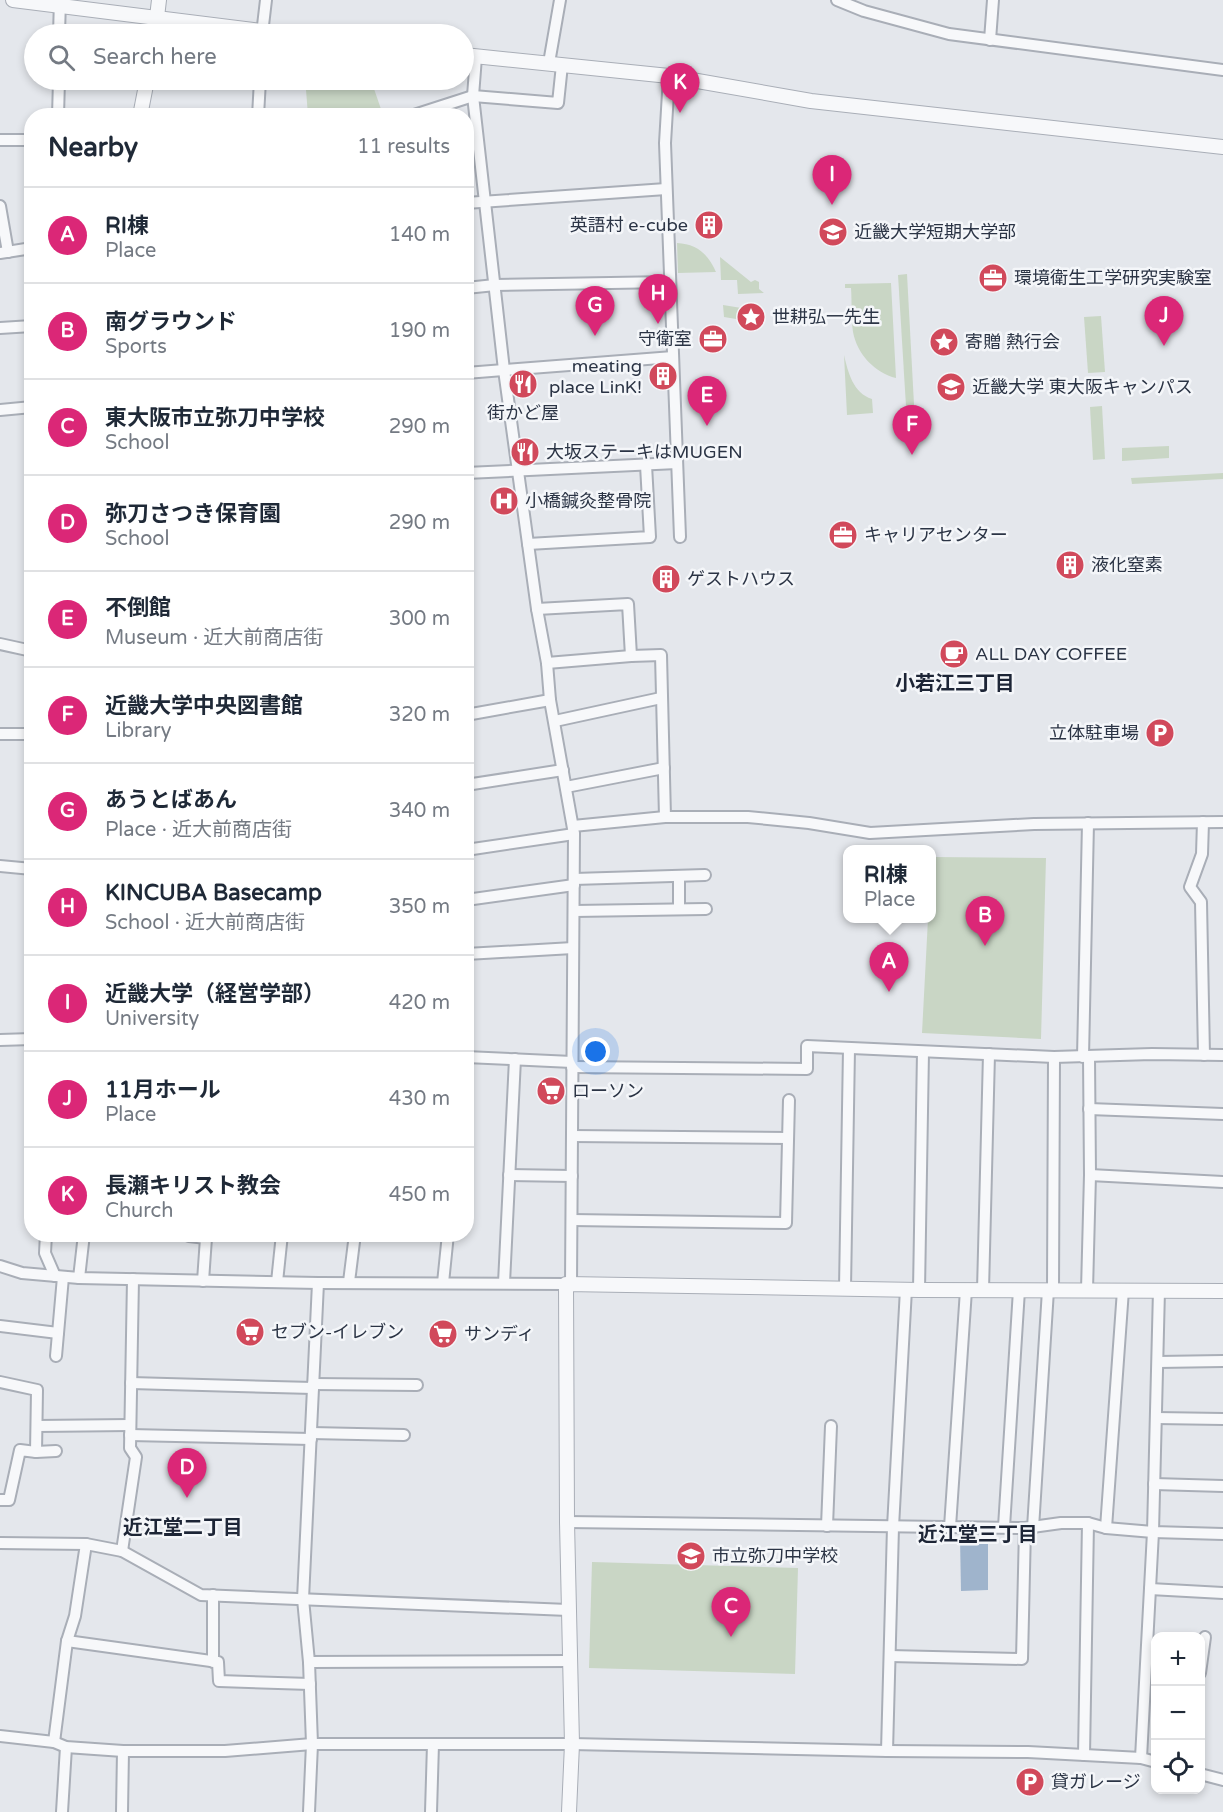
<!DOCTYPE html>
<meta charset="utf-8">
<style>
body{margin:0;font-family:"Varela Round","Noto Sans JP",sans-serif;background:#f6f6f7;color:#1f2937}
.controls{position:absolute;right:18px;bottom:18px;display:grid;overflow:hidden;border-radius:12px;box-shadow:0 3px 9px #0003}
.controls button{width:54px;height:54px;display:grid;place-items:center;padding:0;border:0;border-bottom:2px solid #e0e1e3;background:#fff;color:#1f2937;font:30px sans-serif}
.you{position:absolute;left:596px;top:1052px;width:21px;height:21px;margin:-15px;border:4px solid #fff;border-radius:50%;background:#1a73e8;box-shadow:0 0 0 9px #1a73e833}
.badge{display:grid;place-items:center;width:39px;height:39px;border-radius:50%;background:#db2777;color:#fff;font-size:20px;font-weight:700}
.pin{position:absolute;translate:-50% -50px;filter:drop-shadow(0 2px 3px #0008)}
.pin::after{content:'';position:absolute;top:32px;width:21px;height:18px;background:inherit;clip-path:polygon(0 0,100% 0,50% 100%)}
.popup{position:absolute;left:843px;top:845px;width:93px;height:78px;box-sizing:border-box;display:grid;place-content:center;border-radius:12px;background:#fff;filter:drop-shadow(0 2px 4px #0005);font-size:20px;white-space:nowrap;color:#747a83}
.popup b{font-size:22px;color:#1f2937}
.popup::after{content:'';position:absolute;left:50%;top:100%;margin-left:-12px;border:12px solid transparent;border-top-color:#fff}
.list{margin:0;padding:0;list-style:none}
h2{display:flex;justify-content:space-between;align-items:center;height:78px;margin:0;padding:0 24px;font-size:26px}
h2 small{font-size:20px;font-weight:400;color:#747a83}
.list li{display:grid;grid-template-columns:39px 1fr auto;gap:18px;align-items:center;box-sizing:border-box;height:96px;padding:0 24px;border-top:2px solid #e0e1e3}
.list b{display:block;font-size:22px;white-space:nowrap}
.list p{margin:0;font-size:20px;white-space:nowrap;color:#747a83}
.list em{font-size:20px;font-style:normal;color:#747a83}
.icon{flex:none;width:33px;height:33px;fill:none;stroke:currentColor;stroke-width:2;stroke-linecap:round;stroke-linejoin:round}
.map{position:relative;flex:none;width:1223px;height:1812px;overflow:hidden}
.search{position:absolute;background:#fff;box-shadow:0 3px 9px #0003;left:24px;top:24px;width:450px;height:66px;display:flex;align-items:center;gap:15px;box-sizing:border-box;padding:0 21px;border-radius:33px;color:#747a83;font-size:22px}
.panel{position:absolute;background:#fff;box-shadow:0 3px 9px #0003;left:24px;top:108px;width:450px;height:1134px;border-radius:24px}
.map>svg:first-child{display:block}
.green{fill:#c9d6c5}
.water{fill:#9fb4cc}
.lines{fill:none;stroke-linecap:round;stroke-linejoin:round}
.minor-casing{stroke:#a9aeb7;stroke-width:14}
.tertiary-casing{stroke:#a9aeb7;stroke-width:16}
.minor{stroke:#f7f8fa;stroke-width:10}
.tertiary{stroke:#f7f8fa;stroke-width:14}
.labels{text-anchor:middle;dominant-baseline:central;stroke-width:5;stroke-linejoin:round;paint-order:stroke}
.poi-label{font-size:18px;fill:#2b3445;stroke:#f4f6f9;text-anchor:start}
.neighbourhood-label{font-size:20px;font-weight:bold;fill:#1d2536;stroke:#f4f6f9}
</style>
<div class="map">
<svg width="1223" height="1812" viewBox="0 0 1223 1812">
<rect width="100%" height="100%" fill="#e4e7ec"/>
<!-- green -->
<g class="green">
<polygon points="307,80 371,80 383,115 308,115 306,90"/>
<path d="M677,243C697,244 708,254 716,272L678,273Z"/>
<polygon points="720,257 751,282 755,280 759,282 759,289 764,293 738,294 737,280 721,280"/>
<polygon points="907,274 915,423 907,423 898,275"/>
<path d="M891,283L896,378C875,373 857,354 853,332C851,318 852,302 851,288H845V284Z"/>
<polygon points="723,305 760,311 760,329 742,329 742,320 724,317"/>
<polygon points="1101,316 1105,372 1088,373 1084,317"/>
<path d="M844,355C848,372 853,393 872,399L873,413L847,415Z"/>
<polygon points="1102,406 1105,459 1093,460 1090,407"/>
<polygon points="1169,446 1169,458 1122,461 1122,448"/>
<polygon points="1223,473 1223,479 1132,484 1131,478"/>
<polygon points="932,857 1046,858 1041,1039 922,1033 928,919 931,918"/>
<polygon points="592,1562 798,1568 795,1674 589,1668"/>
</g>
<!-- water -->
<polygon class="water" points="960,1538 988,1538 988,1590 961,1591"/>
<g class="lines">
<!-- minor casing -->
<g class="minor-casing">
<g id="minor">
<polyline points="837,0 864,11 949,34 1223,70"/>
<polyline points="59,34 60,0"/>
<polyline points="262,34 266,0"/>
<polyline points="990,40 993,0"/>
<polyline points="476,57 473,96 504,370 537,609 547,663 550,700 574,834 571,1284"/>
<polyline points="549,63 560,0"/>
<polyline points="669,76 665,143 680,537"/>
<polyline points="58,116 59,80"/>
<polyline points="258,116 260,80"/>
<polyline points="411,116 473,96 558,103 562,65"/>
<polyline points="0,140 32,140"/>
<polyline points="466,203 666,189"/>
<polyline points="0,206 8,252"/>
<polyline points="0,253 32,248"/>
<polyline points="466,288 495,285 669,282"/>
<polyline points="0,328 32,326"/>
<polyline points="466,373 673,357"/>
<polyline points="0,410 32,407"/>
<polyline points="466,473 677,463"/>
<polyline points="528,544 650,537 646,465"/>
<polyline points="537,609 628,604 631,656"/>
<polyline points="0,644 32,651"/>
<polyline points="547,663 631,656 661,655 665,817"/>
<polyline points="466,715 550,700"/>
<polyline points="555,721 661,698"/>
<polyline points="0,734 32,734"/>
<polyline points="466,785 563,770"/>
<polyline points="566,787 664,768"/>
<polyline points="1203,822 1202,854 1190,887 1201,902 1204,1055"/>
<polyline points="573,826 665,817 748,817 809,823 870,833 1034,824 1223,822"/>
<polyline points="466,850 574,834"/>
<polyline points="0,866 32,869"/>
<polyline points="679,876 679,909"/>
<polyline points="574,879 705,875"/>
<polyline points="466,900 574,885"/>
<polyline points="574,911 706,909"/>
<polyline points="466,954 573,948"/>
<polyline points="0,1040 32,1039"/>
<polyline points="466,1057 572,1062"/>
<polyline points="1083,1057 1088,823"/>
<polyline points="572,1067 807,1069 807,1046 1054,1057 1152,1054 1223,1055"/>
<polyline points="1089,1109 1223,1114"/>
<polyline points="572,1136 788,1138"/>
<polyline points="509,1175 572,1176"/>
<polyline points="1090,1175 1223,1182"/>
<polyline points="572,1220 786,1223 789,1100"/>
<polyline points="46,1234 45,1253 55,1276"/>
<polyline points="189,1234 189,1236 206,1238 203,1281"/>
<polyline points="0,1266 22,1273 79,1278 318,1283 566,1284"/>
<polyline points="79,1278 84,1234"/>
<polyline points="277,1282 282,1234"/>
<polyline points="349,1282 355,1234"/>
<polyline points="443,1283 448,1234"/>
<polyline points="504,1283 515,1059"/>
<polyline points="845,1288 849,1049"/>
<polyline points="919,1290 923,1052"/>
<polyline points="983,1290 989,1054"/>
<polyline points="1053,1290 1054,1057"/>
<polyline points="1087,1290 1090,1175 1089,1057"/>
<polyline points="0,1326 58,1333"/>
<polyline points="56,1356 63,1277"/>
<polyline points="1158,1362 1223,1361"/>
<polyline points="0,1382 37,1390 36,1452"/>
<polyline points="131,1383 313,1388"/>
<polyline points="313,1384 417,1385"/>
<polyline points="1156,1418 1223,1419"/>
<polyline points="37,1426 130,1425"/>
<polyline points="311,1433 404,1435"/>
<polyline points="130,1435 311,1439"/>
<polyline points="1154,1484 1223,1486"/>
<polyline points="0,1500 9,1500 20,1450 36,1452 56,1451"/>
<polyline points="567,1522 1025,1528 1061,1523 1088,1523 1106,1528 1153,1532 1223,1534"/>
<polyline points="827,1526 831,1426"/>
<polyline points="950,1527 966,1290"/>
<polyline points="1004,1527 1019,1290"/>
<polyline points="1033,1528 1048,1290"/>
<polyline points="1106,1528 1123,1290"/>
<polyline points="0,1543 86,1544 122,1551 201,1595 568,1610"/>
<polyline points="122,1551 136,1457 130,1448 133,1279"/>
<polyline points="1150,1589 1223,1593"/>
<polyline points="213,1595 213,1662"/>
<polyline points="67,1641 218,1662 219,1681 310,1684"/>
<polyline points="890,1656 1022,1659 1025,1528"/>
<polyline points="309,1662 569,1661"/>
<polyline points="1200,1673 1205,1637"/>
<polyline points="0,1736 54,1742 66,1747 123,1751 225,1751 312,1744 572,1744 887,1751 1028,1752 1141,1758 1153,1532 1159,1290"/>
<polyline points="54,1742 67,1641 75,1616 86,1544"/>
<polyline points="887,1751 893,1527 906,1289"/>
<polyline points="1084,1755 1088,1523"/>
<polyline points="1141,1758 1156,1762"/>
<polyline points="1200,1774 1223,1780"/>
<polyline points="62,1812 66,1747"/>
<polyline points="122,1812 123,1751"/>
<polyline points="309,1812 312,1744 309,1662 303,1599 318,1283"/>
<polyline points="431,1812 433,1744"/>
</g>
</g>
<!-- tertiary casing -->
<g class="tertiary-casing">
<g id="tertiary">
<polyline points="13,0 285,34"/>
<polyline points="155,34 159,0"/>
<polyline points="464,55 669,76 811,101 1223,147"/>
<polyline points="140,116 147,80"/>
<polyline points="569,1812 572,1744 567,1522 566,1284 919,1290 1223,1291"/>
</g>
</g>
<!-- minor -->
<use href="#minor" class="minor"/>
<!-- tertiary -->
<use href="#tertiary" class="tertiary"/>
</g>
<!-- icons -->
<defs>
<g id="building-disc" transform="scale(1.5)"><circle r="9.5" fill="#d1495b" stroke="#f4f6f9"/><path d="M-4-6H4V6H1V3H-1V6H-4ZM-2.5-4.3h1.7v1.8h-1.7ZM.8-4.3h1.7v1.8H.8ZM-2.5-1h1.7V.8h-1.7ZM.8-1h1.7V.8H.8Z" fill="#fff"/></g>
<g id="university-disc" transform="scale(1.5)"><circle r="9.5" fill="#d1495b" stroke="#f4f6f9"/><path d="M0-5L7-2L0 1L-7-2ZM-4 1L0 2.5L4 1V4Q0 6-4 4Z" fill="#fff"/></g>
<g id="office-disc" transform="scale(1.5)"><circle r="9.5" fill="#d1495b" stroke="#f4f6f9"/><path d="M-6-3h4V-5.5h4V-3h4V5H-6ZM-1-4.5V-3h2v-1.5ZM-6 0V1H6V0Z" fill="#fff"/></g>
<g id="sight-disc" transform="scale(1.5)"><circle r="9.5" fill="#d1495b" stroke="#f4f6f9"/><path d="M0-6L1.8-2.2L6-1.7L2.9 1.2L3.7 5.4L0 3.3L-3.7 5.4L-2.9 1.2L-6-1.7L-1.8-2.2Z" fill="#fff"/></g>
<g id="restaurant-disc" transform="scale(1.5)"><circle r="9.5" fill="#d1495b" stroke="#f4f6f9"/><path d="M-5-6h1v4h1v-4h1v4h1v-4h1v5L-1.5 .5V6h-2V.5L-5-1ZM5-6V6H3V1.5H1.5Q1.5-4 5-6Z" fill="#fff"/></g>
<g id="hospital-disc" transform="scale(1.5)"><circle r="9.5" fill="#d1495b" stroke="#f4f6f9"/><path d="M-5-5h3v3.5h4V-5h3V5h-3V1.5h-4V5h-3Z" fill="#fff"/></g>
<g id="cafe-disc" transform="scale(1.5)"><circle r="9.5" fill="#d1495b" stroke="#f4f6f9"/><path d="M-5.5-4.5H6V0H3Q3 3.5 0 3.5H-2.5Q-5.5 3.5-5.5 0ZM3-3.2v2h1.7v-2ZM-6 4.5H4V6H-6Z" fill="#fff"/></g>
<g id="parking-disc" transform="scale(1.5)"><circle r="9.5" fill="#d1495b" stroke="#f4f6f9"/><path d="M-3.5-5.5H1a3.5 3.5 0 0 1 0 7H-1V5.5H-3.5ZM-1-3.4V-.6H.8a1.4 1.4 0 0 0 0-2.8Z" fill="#fff"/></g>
<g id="supermarket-disc" transform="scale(1.5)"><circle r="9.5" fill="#d1495b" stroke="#f4f6f9"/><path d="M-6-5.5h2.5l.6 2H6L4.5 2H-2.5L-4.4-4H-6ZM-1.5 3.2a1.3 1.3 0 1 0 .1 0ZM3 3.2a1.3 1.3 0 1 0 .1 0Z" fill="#fff"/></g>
<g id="school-disc" transform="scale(1.5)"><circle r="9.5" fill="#d1495b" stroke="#f4f6f9"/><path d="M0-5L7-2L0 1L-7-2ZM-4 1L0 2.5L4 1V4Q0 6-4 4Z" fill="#fff"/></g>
</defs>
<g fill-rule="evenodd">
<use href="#building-disc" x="709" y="225"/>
<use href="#university-disc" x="833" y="232"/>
<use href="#office-disc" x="993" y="278"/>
<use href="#sight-disc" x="751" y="317"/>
<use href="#office-disc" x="713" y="339"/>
<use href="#sight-disc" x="944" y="342"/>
<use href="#building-disc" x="663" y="376"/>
<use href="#restaurant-disc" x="523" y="384"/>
<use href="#university-disc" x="951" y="387"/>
<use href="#restaurant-disc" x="525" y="452"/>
<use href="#hospital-disc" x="504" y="501"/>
<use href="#office-disc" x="843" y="535"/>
<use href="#building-disc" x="1070" y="565"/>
<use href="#building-disc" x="666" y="579"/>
<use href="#cafe-disc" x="954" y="654"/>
<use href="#parking-disc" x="1160" y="733"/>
<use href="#supermarket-disc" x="551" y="1091"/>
<use href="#supermarket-disc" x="250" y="1332"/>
<use href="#supermarket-disc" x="443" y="1334"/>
<use href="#school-disc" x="691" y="1556"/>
<use href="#parking-disc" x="1030" y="1782"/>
</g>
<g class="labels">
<!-- poi labels -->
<g class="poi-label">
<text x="688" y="225" text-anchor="end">英語村 e-cube</text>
<text x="854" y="232">近畿大学短期大学部</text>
<text x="1014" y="278">環境衛生工学研究実験室</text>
<text x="772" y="317">世耕弘一先生</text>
<text x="692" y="339" text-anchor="end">守衛室</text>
<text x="965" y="342">寄贈 熱行会</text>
<text x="642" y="366" text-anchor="end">meating<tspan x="642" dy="21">place LinK!</tspan></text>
<text x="972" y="387">近畿大学 東大阪キャンパス</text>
<text x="523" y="413" text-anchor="middle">街かど屋</text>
<text x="546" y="452">大坂ステーキはMUGEN</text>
<text x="525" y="501">小橋鍼灸整骨院</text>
<text x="864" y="535">キャリアセンター</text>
<text x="1091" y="565">液化窒素</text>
<text x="687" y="579">ゲストハウス</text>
<text x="975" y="654">ALL DAY COFFEE</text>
<text x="1139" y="733" text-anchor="end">立体駐車場</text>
<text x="572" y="1091">ローソン</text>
<text x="271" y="1332">セブン-イレブン</text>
<text x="464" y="1334">サンディ</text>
<text x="712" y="1556">市立弥刀中学校</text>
<text x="1051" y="1782">貸ガレージ</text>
</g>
<!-- neighbourhood labels -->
<g class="neighbourhood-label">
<text x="955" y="684">小若江三丁目</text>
<text x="183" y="1528">近江堂二丁目</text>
<text x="978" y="1535">近江堂三丁目</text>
</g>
</g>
</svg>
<div class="controls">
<button>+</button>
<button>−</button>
<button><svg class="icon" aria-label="locate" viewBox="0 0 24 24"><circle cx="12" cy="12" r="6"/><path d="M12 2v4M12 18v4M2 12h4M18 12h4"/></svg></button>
</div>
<div class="you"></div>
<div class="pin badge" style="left:889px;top:992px">A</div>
<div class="popup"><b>RI棟</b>Place</div>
<div class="pin badge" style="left:985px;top:946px">B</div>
<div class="pin badge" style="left:731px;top:1637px">C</div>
<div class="pin badge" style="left:187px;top:1498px">D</div>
<div class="pin badge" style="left:707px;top:426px">E</div>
<div class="pin badge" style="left:912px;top:455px">F</div>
<div class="pin badge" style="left:595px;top:336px">G</div>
<div class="pin badge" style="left:658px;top:324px">H</div>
<div class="pin badge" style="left:832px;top:205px">I</div>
<div class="pin badge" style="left:1164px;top:346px">J</div>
<div class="pin badge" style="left:680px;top:113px">K</div>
<div class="search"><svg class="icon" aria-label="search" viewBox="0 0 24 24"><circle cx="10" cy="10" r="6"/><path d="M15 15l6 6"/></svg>Search here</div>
<section class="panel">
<h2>Nearby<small>11 results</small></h2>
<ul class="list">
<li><span class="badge">A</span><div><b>RI棟</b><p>Place</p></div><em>140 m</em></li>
<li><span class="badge">B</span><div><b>南グラウンド</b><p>Sports</p></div><em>190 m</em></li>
<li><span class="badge">C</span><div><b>東大阪市立弥刀中学校</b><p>School</p></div><em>290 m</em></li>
<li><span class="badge">D</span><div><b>弥刀さつき保育園</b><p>School</p></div><em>290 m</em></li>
<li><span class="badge">E</span><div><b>不倒館</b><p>Museum · 近大前商店街</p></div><em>300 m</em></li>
<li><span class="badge">F</span><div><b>近畿大学中央図書館</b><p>Library</p></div><em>320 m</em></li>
<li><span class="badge">G</span><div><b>あうとばあん</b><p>Place · 近大前商店街</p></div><em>340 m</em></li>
<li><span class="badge">H</span><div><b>KINCUBA Basecamp</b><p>School · 近大前商店街</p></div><em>350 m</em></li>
<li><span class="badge">I</span><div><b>近畿大学（経営学部）</b><p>University</p></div><em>420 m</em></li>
<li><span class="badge">J</span><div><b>11月ホール</b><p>Place</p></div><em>430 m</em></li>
<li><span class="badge">K</span><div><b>長瀬キリスト教会</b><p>Church</p></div><em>450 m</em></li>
</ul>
</section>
</div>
